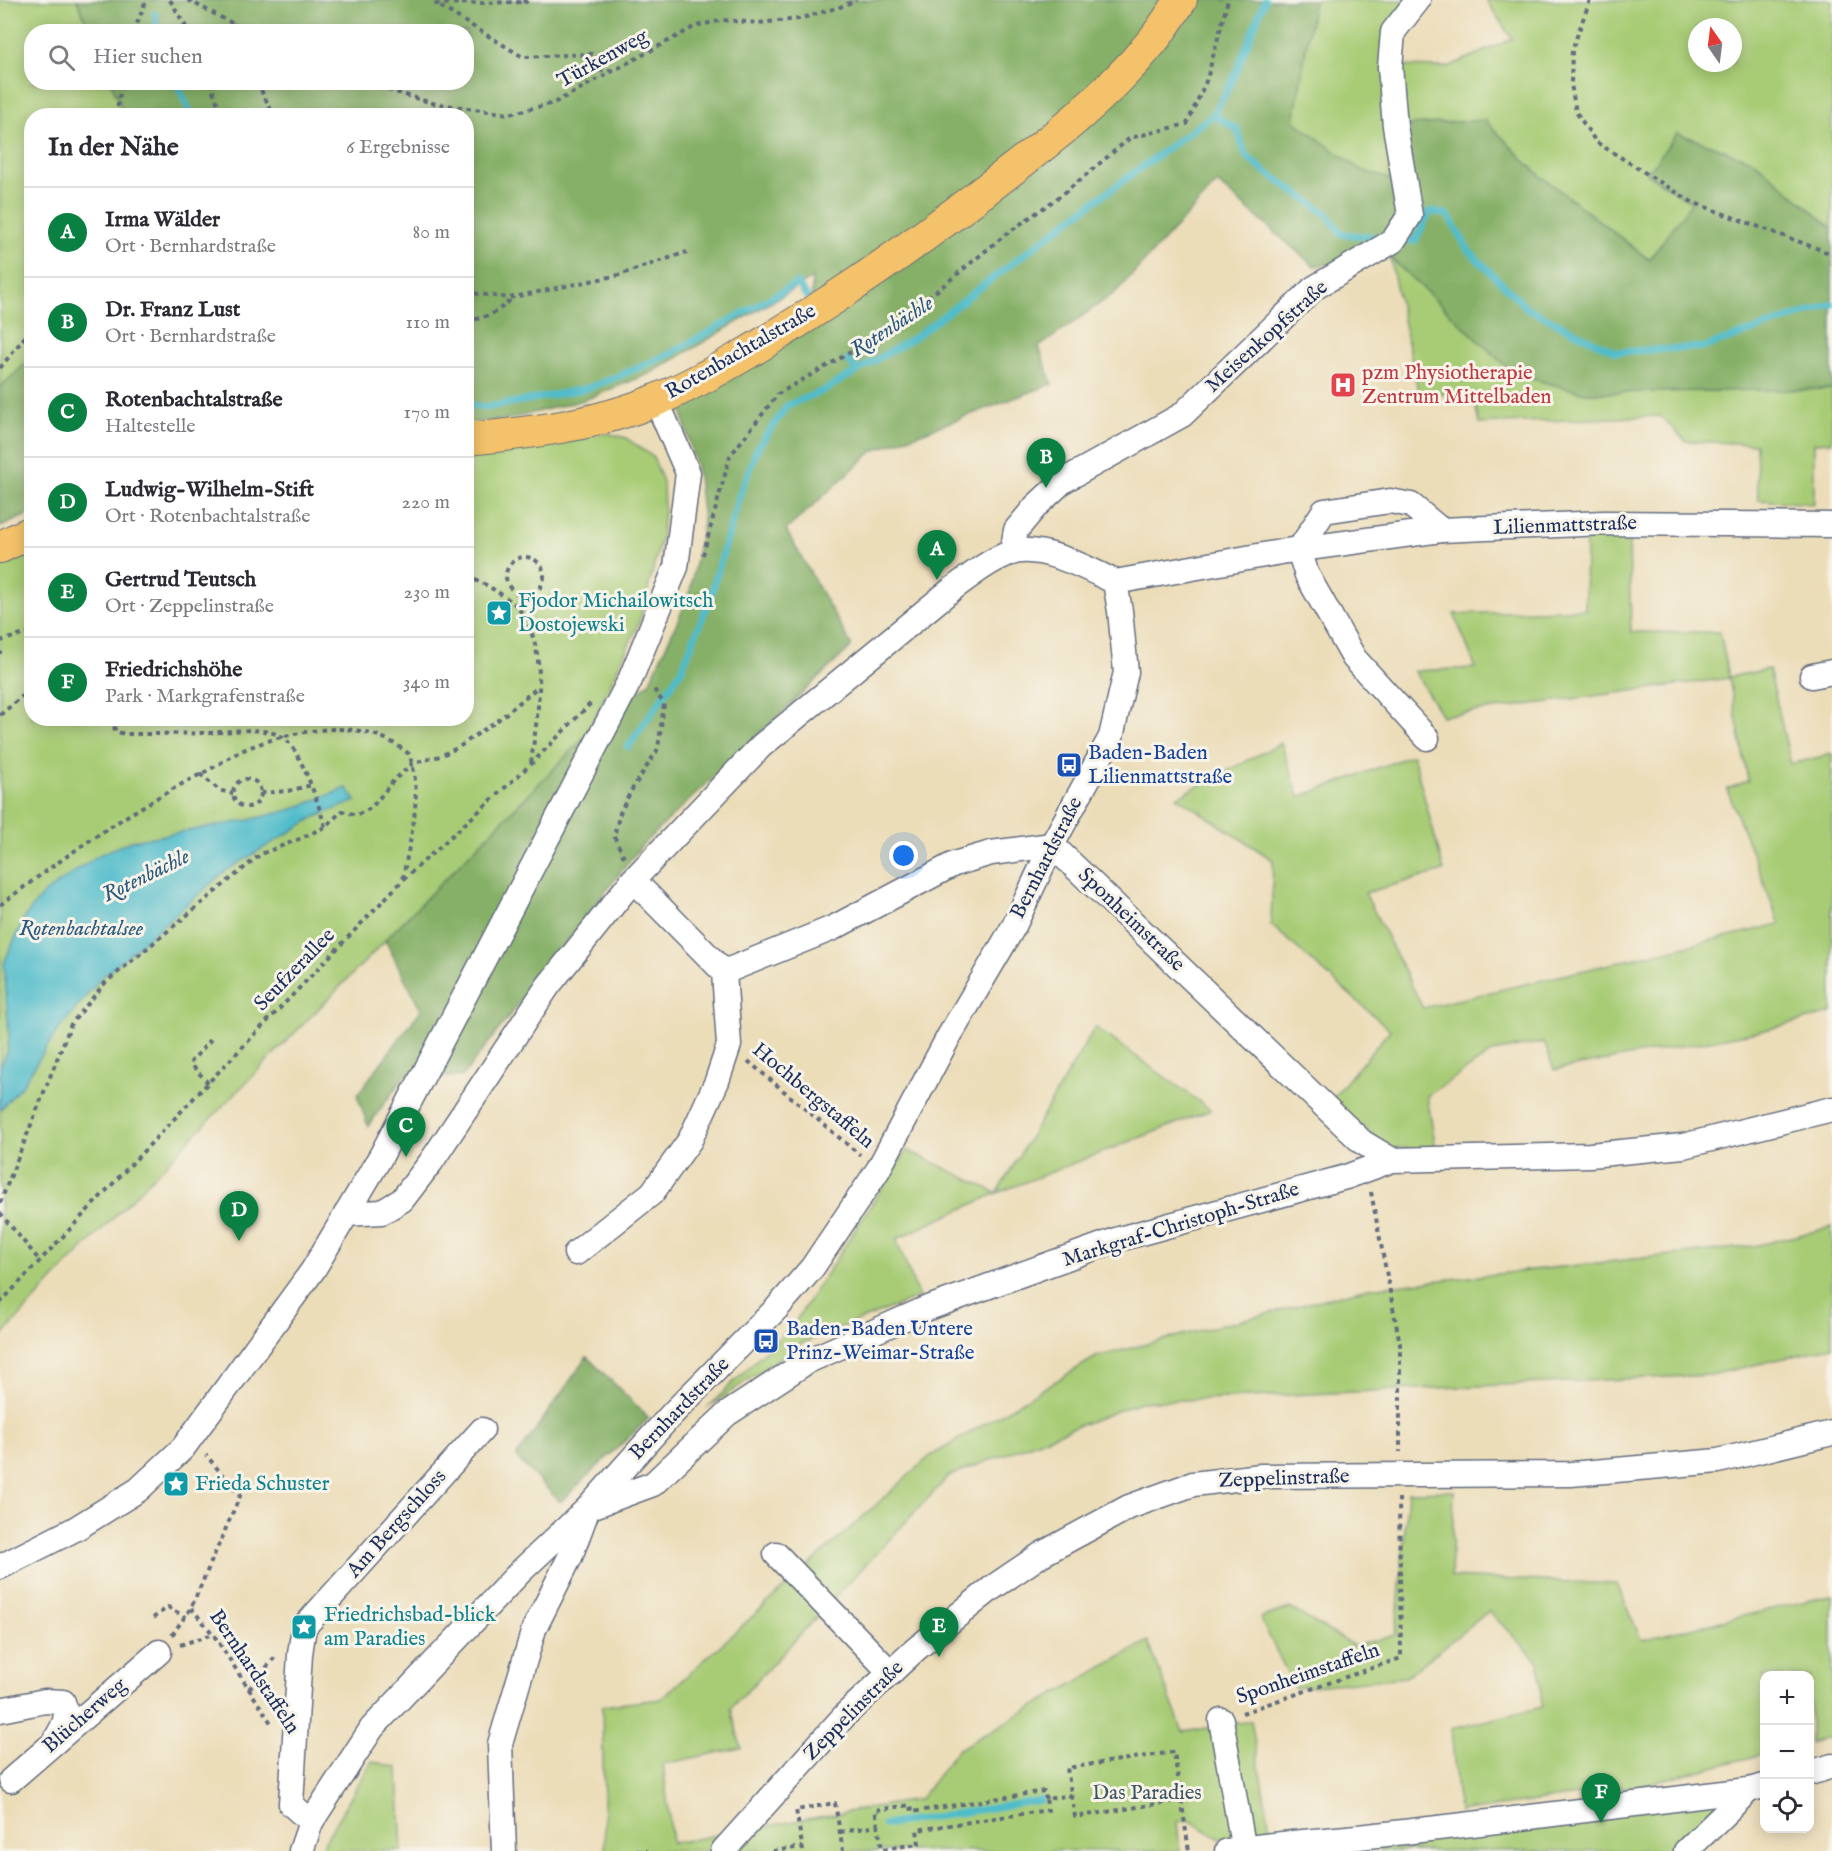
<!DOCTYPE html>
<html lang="de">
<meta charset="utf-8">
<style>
body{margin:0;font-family:"IM FELL English",serif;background:#f2f2f3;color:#2b2b33}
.controls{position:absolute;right:18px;bottom:18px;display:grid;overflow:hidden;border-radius:12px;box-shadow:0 3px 15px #0003}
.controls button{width:54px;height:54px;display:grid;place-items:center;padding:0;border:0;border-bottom:2px solid #e1e1e2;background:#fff;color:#2b2b33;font:30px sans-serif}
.compass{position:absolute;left:1688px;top:18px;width:54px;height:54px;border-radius:50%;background:#fff;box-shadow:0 3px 15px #0003;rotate:346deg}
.you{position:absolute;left:904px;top:856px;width:21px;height:21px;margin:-15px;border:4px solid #fff;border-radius:50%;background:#1a73e8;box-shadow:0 0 0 9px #1a73e833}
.badge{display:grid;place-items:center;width:39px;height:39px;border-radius:50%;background:#0b8043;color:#fff;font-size:20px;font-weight:700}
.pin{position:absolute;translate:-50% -50px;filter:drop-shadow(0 2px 3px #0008)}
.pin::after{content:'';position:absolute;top:32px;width:21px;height:18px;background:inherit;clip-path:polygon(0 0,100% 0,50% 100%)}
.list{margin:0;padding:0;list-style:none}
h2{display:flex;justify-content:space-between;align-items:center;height:78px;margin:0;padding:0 24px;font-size:26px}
h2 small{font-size:20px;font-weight:400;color:#7c7c81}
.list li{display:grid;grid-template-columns:39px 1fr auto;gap:18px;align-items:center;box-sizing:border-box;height:90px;padding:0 24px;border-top:2px solid #e1e1e2}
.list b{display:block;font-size:22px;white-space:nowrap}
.list p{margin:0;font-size:20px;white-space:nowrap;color:#7c7c81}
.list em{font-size:20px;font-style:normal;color:#7c7c81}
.icon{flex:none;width:33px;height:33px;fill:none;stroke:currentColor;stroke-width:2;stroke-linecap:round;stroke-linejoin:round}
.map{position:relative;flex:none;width:1832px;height:1851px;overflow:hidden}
.search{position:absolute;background:#fff;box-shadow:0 3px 15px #0003;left:24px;top:24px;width:450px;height:66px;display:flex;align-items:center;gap:15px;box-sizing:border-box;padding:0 21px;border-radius:24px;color:#7c7c81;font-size:22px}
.panel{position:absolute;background:#fff;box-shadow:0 3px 15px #0003;left:24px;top:108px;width:450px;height:618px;border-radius:24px}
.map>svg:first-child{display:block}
.green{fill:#a8cc76;stroke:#627e6a;stroke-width:1.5;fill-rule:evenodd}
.forest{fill:#86b067;stroke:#507062;stroke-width:1.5}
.water{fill:#50bcca;stroke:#367694;stroke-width:1.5}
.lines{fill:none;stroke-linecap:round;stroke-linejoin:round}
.stream{stroke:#50bcca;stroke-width:7}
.minor-casing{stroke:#646c7e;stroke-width:27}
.major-casing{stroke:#646c7e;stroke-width:34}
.path{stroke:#646c7e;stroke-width:4;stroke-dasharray:4.5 4.5;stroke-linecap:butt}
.minor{stroke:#fff;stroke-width:24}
.major{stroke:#f3c26a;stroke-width:32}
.labels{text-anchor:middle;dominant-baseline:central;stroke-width:6;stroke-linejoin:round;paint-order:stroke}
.street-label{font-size:21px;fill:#1b2f5e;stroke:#f7f3e8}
.health-label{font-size:21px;fill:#be3a42;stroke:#f7f3e8;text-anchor:start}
.culture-label{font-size:21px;fill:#0d838f;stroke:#f7f3e8;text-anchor:start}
.transit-label{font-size:21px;fill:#164399;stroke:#f7f3e8;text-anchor:start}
.park-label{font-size:21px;fill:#3e5664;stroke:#f7f3e8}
.water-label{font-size:22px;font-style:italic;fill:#2b597e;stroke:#f7f3e8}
</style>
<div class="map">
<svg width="1832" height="1851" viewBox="0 0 1832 1851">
<rect width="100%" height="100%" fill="#f7f3e8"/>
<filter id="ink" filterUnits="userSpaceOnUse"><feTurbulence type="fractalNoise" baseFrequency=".0167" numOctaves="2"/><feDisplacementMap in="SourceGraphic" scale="12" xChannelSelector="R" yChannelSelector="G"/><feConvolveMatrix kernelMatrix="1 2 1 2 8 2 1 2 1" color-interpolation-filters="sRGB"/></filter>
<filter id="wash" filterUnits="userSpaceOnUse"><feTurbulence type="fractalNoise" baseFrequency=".008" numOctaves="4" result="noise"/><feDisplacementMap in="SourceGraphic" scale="24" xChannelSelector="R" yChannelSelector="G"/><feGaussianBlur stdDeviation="1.35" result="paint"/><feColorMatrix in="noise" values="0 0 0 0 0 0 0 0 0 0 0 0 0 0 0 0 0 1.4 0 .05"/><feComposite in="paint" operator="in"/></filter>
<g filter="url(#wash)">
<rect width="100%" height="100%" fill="#ecddb9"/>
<!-- green -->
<g class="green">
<polygon points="0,0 77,0 90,31 32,32 32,82 111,83 125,115 32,116 31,513 0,527"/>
<path d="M1314,0H1418L1391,66L1448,67L1512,39L1486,0H1832V228L1754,161L1692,202L1650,260L1536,172L1485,120L1405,184L1360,170L1294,121ZM1697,27H1733V63H1697Z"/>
<polygon points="1390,258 1515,374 1585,393 1832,389 1832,442 1814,443 1814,504 1758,500 1756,444 1686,441 1660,416 1479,424 1473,393 1419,395"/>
<polygon points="608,433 626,438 653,457 663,482 664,511 661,539 639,623 586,736 64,1268 0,1338 0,567 31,553 32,718 466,718 467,453"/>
<polygon points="1586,536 1629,539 1631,632 1720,632 1729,677 1769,669 1791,764 1832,754 1832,1013 1757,1032 1554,1070 1544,1042 1493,1052 1427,1096 1436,1149 1390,1148 1330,1101 1390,1030 1271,925 1273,860 1177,797 1281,743 1299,797 1413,755 1444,871 1365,893 1423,1008 1780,924 1727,789 1748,781 1729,678 1442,716 1414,671 1476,668 1454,614 1585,609"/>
<polygon points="1095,1027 1211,1110 997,1193 896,1239 919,1297 802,1343 707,1408 795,1322 907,1150 997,1193"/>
<polygon points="1832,1227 1832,1347 1711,1375 1140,1402 949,1476 731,1708 741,1748 663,1764 672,1843 920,1799 957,1750 1148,1641 1183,1732 1251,1721 1271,1834 1220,1839 1189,1820 1177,1822 1180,1851 605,1851 602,1706 661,1699 929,1457 1096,1357 1368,1288 1754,1246"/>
<polygon points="1454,1491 1451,1577 1617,1584 1641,1640 1832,1595 1832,1737 1810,1743 1810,1676 1764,1676 1764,1754 1638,1786 1459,1812 1451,1729 1542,1707 1539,1663 1489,1611 1406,1677 1295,1688 1260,1618 1290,1608 1354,1646 1396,1635 1408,1492"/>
<polygon points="372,1761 398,1768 402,1851 319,1851"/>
<polygon points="1749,1790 1686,1851 1379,1851 1385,1834"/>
</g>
<!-- forest -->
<g class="forest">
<polygon points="77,0 1163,0 1151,16 1163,45 1200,0 1314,0 1294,121 1361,170 1405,184 1395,126 1485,120 1536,172 1649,260 1692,202 1647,174 1677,133 1754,161 1832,228 1832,389 1585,393 1514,374 1391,258 1314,266 1217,183 1116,292 1039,347 1052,384 873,451 786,530 852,646 642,845 462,1077 405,1075 368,1126 357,1095 421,1010 385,940 586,736 649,683 689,596 703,522 698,476 681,408 811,328 812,278 651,373 584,400 509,419 467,423 466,116 125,115 111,83 466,82 466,32 90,31"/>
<polygon points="31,359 31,513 0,527 0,387"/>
<polygon points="587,1357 649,1418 560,1502 516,1457"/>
</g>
<!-- water -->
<polygon class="water" points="347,788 356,801 315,817 227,870 101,978 56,1033 23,1084 0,1110 0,1066 7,1053 9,1039 4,963 24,918 43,894 99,855 131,841 249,820 290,810"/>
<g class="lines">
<!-- stream -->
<g class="stream">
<polyline points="155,14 158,32"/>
<polyline points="176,82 192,116"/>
<polyline points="1213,115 1237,129 1246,156 1263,170 1327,214 1342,234 1385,238"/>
<polyline points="1399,239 1415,241 1430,211 1448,215 1468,250 1527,308 1615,352 1705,347 1832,304"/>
<polyline points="848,360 857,371"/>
<polyline points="466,405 489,407 544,397 588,388 619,376 670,354 797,283 807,297"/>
<polyline points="628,747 681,671 710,598 740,493 758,447 788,405 823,391 915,337 1068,221 1213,115 1233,80 1265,0"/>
<polyline points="884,1825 1041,1800"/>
</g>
</g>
</g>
<g filter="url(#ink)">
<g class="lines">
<!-- minor casing -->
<g class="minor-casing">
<g id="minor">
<polyline points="1012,553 1016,530 1036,506 1063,481 1182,415 1314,288 1393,241 1410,215 1395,126 1390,67 1393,32 1418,0"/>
<polyline points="1115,582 1286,551 1441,530 1604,523 1832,525"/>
<polyline points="1812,676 1832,672"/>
<polyline points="1427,738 1354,658 1307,575 1299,550 1324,511 1390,501 1411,505 1441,530"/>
<polyline points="633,880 724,972 833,928 954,864 991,853 1052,845 1362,1142 1392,1160"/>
<polyline points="576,1253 652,1193 690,1140 717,1081 729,1045 724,972"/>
<polyline points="776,1554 891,1673"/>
<polyline points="0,1567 75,1529 138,1490 183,1448 313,1270 381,1156 630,680 676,567 688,473 656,400"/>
<path d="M0,1710L45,1701L63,1702C69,1718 64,1725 56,1739"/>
<polyline points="1221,1720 1244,1851"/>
<polyline points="1810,1773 1832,1766"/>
<polyline points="11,1780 159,1652"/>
<polyline points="311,1822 291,1804 300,1654 304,1627 482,1430"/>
<path d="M301,1851L311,1822L372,1728L520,1572L588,1508L672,1414L777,1308L812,1268L878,1170L948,1038L1014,926L1052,845L1111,737L1126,672L1120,611L1115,582C1089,569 1040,543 1010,553C988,561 969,577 951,590L761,746L633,880L548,986L431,1162L402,1200L382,1212L346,1214"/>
<polyline points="504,1851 500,1744 534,1629 570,1557 588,1508 653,1484 727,1414 808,1361 923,1310 1119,1239 1346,1177 1392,1160 1590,1155 1683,1146 1832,1109"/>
<polyline points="723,1851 847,1713 916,1649 992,1588 1042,1554 1129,1507 1193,1484 1261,1476 1571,1474 1718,1461 1832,1433"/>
<path d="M1227,1851C1283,1842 1339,1840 1395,1833C1513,1820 1631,1804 1749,1790L1764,1786"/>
<polyline points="1686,1851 1749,1790"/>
</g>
</g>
<!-- major casing -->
<g class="major-casing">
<g id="major">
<path d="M466,439C531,433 597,425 656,400C716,375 779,334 833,299C885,265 935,229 984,191C1043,146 1102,102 1150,44C1161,31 1171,15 1181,0"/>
<polyline points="0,547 32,532"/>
</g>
</g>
<!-- path -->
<g class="path">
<polyline points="170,0 189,32"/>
<polyline points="188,0 249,32"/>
<polyline points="523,0 526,2 436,4 523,57 612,53 579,73"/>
<polyline points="1590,0 1572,50 1571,84 1576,112 1596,142 1692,202 1832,254"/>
<polyline points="233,23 236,32"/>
<polyline points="134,32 146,0"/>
<polyline points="581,72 612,70"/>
<polyline points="210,82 222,116"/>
<polyline points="257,82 274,116"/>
<polyline points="362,82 432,103 509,114 554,103 696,26 723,20 758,23 799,19 843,6 856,0"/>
<polyline points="116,116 122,82"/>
<polyline points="466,290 472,293 509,298 619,275 687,252"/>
<path d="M466,321C484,318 496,314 509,301V298"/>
<polyline points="0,368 32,328"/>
<polyline points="703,555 730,456 778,394 889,330 1005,235 1063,194 1130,138 1187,124 1207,79 1228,0"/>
<circle cx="525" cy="576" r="19"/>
<path d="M466,577C477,580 487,585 496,591C503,596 513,601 518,608C551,651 537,714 531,763"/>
<polyline points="0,641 32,632"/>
<polyline points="0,651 0,654"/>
<polyline points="0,715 32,688"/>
<path d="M117,718L114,723L115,731L124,734C150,734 177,734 203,733C228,733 257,725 281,736C299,744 320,808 325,827"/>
<polyline points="200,774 219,790 233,794"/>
<circle cx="247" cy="793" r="14"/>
<polyline points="261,793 288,791 312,785"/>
<polyline points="624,857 614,836 620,813 631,791 658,749 664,704 653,688"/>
<path d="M0,905C64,857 130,810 201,774C213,768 225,760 237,753C269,737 325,724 360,731C379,734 394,742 409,754C424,794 410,838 403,878"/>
<polyline points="748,1061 860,1155"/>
<polyline points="208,1083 190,1063 213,1037"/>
<polyline points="1371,1192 1400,1344 1400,1452"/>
<polyline points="0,1203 71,1024 105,983 261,854 297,840 325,827 342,811 357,815 371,808 394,780 413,763 440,756 459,747 502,717 538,687"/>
<polyline points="0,1213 40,1261"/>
<polyline points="0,1303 208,1083 403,880 531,764 591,703"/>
<polyline points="191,1608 213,1634 273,1726"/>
<polyline points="153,1618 168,1607 185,1617"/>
<polyline points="172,1635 191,1608 240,1496 206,1455"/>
<polyline points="180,1645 213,1634"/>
<polyline points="249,1689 275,1657"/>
<polyline points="1242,1713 1401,1658 1399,1498"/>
<polyline points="1182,1800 1075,1817 1067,1768 1174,1752 1189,1851"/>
<polyline points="878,1826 875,1810 911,1805 912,1812 1044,1791 1046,1799"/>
<polyline points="840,1832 878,1826 882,1849 919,1844 917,1830 1048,1810 1046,1799 1072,1795"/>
<polyline points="637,1851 648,1851"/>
<polyline points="773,1851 802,1847"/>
<polyline points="803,1851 796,1810 835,1803 843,1851"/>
</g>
<!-- minor -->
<use href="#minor" class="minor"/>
<!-- major -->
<use href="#major" class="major"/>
</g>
</g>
<!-- icons -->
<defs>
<g id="hospital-square" transform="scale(1.35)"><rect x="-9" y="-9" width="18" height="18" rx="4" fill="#e0444e" stroke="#f7f3e8"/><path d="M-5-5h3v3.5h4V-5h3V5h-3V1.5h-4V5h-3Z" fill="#fff"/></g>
<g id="sight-square" transform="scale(1.35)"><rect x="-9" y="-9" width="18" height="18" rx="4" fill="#0f9aa8" stroke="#f7f3e8"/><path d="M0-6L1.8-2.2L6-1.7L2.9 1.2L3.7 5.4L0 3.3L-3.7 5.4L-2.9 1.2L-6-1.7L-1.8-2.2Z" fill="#fff"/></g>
<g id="bus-square" transform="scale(1.35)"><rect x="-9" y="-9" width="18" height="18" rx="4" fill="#1a4fb4" stroke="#f7f3e8"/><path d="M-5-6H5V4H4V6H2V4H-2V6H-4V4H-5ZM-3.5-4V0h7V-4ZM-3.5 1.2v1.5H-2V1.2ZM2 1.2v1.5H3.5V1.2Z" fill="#fff"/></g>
</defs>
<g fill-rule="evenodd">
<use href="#hospital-square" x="1343" y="385"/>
<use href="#sight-square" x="499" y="613"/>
<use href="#bus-square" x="1069" y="765"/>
<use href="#bus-square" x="766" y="1341"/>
<use href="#sight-square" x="176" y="1484"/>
<use href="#sight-square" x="304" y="1627"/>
</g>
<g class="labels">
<!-- street labels -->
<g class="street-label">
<text transform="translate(603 59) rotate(-29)">Türkenweg</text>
<text transform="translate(1267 337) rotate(-42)">Meisenkopfstraße</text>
<text transform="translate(741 352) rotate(-30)">Rotenbachtalstraße</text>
<text transform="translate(1565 526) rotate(-2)">Lilienmattstraße</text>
<text transform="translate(1047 858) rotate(-63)">Bernhardstraße</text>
<text transform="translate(1131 920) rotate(44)">Sponheimstraße</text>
<text transform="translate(295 970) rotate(-46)">Seufzerallee</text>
<text transform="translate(813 1096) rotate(40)">Hochbergstaffeln</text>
<text transform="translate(1181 1225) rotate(-17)">Markgraf-Christoph-Straße</text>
<text transform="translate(680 1409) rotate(-46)">Bernhardstraße</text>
<text transform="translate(1284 1479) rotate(-2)">Zeppelinstraße</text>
<text transform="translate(397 1524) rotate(-48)">Am Bergschloss</text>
<text transform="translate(254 1672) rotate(56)">Bernhardstaffeln</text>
<text transform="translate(1308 1674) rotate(-19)">Sponheimstaffeln</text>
<text transform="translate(854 1711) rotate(-45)">Zeppelinstraße</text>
<text transform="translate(85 1716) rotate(-41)">Blücherweg</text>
</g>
<!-- health labels -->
<g class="health-label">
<text x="1362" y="373">pzm Physiotherapie<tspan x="1362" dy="24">Zentrum Mittelbaden</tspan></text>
</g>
<!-- culture labels -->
<g class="culture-label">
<text x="518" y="601">Fjodor Michailowitsch<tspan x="518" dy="24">Dostojewski</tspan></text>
<text x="195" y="1484">Frieda Schuster</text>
<text x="324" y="1615">Friedrichsbad-blick<tspan x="324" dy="24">am Paradies</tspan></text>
</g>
<!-- transit labels -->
<g class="transit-label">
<text x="1088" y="753">Baden-Baden<tspan x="1088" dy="24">Lilienmattstraße</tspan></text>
<text x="786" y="1329">Baden-Baden Untere<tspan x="786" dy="24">Prinz-Weimar-Straße</tspan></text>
</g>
<!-- park labels -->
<g class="park-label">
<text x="1147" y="1793">Das Paradies</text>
</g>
<!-- water labels -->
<g class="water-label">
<text transform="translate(892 327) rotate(-33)">Rotenbächle</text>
<text transform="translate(146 876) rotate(-26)">Rotenbächle</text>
<text x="81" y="929">Rotenbachtalsee</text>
</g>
</g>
</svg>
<div class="controls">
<button>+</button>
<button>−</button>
<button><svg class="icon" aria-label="locate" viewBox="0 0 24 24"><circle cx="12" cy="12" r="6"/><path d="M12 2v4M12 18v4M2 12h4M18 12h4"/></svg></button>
</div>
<svg class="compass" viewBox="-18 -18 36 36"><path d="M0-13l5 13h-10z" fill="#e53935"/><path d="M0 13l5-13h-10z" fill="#7c7c81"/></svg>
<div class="you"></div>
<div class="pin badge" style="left:937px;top:580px">A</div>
<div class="pin badge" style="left:1046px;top:488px">B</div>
<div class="pin badge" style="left:406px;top:1157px">C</div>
<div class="pin badge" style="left:239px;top:1241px">D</div>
<div class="pin badge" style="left:939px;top:1657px">E</div>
<div class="pin badge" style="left:1601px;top:1823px">F</div>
<div class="search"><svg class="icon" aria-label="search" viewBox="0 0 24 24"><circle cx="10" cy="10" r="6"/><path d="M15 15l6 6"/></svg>Hier suchen</div>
<section class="panel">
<h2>In der Nähe<small>6 Ergebnisse</small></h2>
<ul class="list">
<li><span class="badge">A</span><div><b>Irma Wälder</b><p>Ort · Bernhardstraße</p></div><em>80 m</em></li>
<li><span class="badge">B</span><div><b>Dr. Franz Lust</b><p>Ort · Bernhardstraße</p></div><em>110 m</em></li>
<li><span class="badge">C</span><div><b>Rotenbachtalstraße</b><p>Haltestelle</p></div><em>170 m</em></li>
<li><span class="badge">D</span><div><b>Ludwig-Wilhelm-Stift</b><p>Ort · Rotenbachtalstraße</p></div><em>220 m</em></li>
<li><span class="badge">E</span><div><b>Gertrud Teutsch</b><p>Ort · Zeppelinstraße</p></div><em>230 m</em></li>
<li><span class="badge">F</span><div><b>Friedrichshöhe</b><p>Park · Markgrafenstraße</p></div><em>340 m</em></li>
</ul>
</section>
</div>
